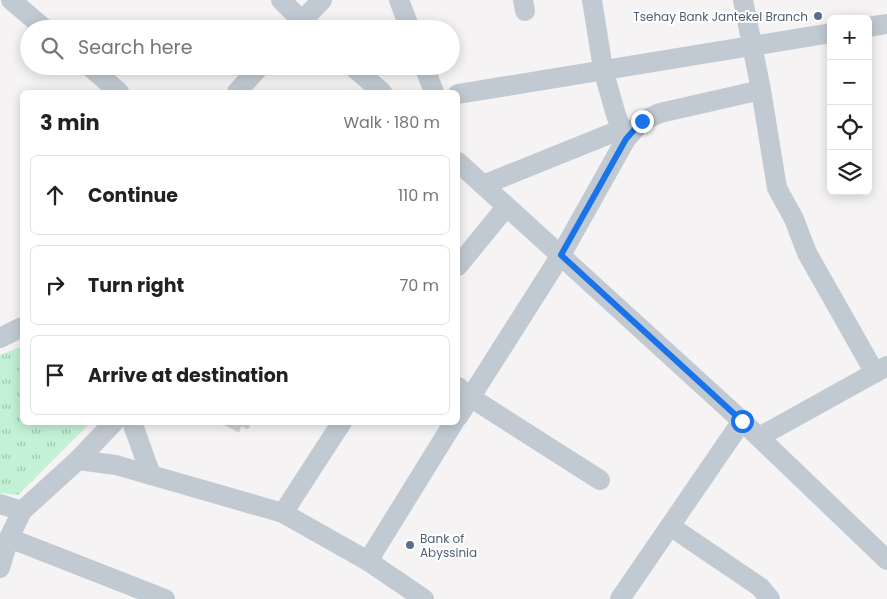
<!DOCTYPE html>
<meta charset="utf-8">
<style>
body{margin:0;font-family:Poppins,sans-serif;background:#f2f2f2;color:#222}
.controls{position:absolute;right:15px;top:15px;display:grid;overflow:hidden;border-radius:8px;box-shadow:0 2px 12px #0003}
.controls button{width:45px;height:45px;display:grid;place-items:center;padding:0;border:0;border-bottom:1px solid #e0e0e0;background:#fff;color:#222;font:25px sans-serif}
.stop{position:absolute;width:15px;height:15px;margin:-11px;border:4px solid #1a73e8;border-radius:50%;background:#fff}
.stop.end{background:#1a73e8;border-color:#fff;box-shadow:0 1px 5px #0008}
.list{margin:0;padding:0;list-style:none}
h2{display:flex;justify-content:space-between;align-items:center;height:65px;margin:0;padding:0 20px;font-size:21px}
h2 small{font-size:16px;font-weight:400;color:#767676}
.list li{display:grid;grid-template-columns:32px 1fr auto;gap:15px;align-items:center;box-sizing:border-box;height:80px;margin:0 10px 10px;padding:0 10px;border:1px solid #e0e0e0;border-radius:8px}
.list b{display:block;font-size:19px;white-space:nowrap}
.list em{font-size:16px;font-style:normal;color:#767676}
.icon{flex:none;width:28px;height:28px;fill:none;stroke:currentColor;stroke-width:2;stroke-linecap:round;stroke-linejoin:round}
.map{position:relative;flex:none;width:887px;height:599px;overflow:hidden}
.search{position:absolute;background:#fff;box-shadow:0 2px 12px #0003;left:20px;top:20px;width:440px;height:55px;display:flex;align-items:center;gap:12px;box-sizing:border-box;padding:0 18px;border-radius:28px;color:#767676;font-size:19px}
.panel{position:absolute;background:#fff;box-shadow:0 2px 12px #0003;left:20px;top:90px;width:440px;height:335px;border-radius:8px}
.map>svg:first-child{display:block}
.park{fill:url(#park-tufts)}
.building{fill:#cdcfd5;stroke:#d7d9de}
.lines{fill:none;stroke-linecap:round;stroke-linejoin:round}
.minor{stroke:#c1cad2;stroke-width:20}
.route{stroke:#1a73e8;stroke-width:6}
.service-dot{fill:#5c6f8a;stroke:#fff;stroke-width:2}
.labels{text-anchor:middle;dominant-baseline:central;stroke-width:4;stroke-linejoin:round;paint-order:stroke}
.service-label{font-size:12px;fill:#4e5e75;stroke:#fff;text-anchor:end}
</style>
<div class="map">
<svg width="887" height="599" viewBox="0 0 887 599">
<defs>
<pattern id="park-tufts" width="24" height="20" patternUnits="userSpaceOnUse" patternTransform="scale(1.25)"><rect width="24" height="20" fill="#c3f1d5"/><path d="M3 7l-1-3M5 7V3M7 7l1-3M15 17l-1-3M17 17v-4M19 17l1-3" fill="none" stroke="#a0c6b0"/></pattern>
</defs>
<rect width="100%" height="100%" fill="#f5f3f3"/>
<!-- park -->
<polygon class="park" points="22,346 22,422 90,423 18,495 0,493 0,355"/>
<!-- building -->
<polygon class="building" points="218,422 251,422 248,429 241,426 239,432"/>
<g class="lines">
<!-- minor -->
<g class="minor">
<polyline points="11,0 45,29"/>
<polyline points="281,0 310,29"/>
<polyline points="399,0 410,29"/>
<polyline points="523,0 525,11"/>
<polyline points="592,0 603,69 616,115 626,139"/>
<polyline points="743,0 761,90 777,188 794,219 807,253 875,373"/>
<polyline points="868,27 887,24"/>
<polyline points="294,29 322,0"/>
<polyline points="89,66 119,92"/>
<polyline points="352,66 382,92"/>
<polyline points="424,66 434,92"/>
<polyline points="237,92 260,66"/>
<polyline points="458,94 831,33"/>
<polyline points="458,162 742,421 887,560"/>
<polyline points="483,185 622,129"/>
<polyline points="458,266 506,207"/>
<polyline points="0,338 22,327"/>
<polyline points="458,387 470,397 600,480"/>
<polyline points="458,417 561,255 626,139 642,121 660,113 761,90"/>
<polyline points="132,422 151,475"/>
<polyline points="759,437 887,366"/>
<polyline points="78,460 116,465 283,513 368,561 424,599"/>
<polyline points="0,504 22,511"/>
<polyline points="283,513 342,422"/>
<polyline points="670,526 760,587 770,599"/>
<polyline points="9,538 165,599"/>
<polyline points="368,561 454,422"/>
<polyline points="0,568 9,538 22,511 78,460 114,422"/>
<polyline points="620,599 742,421"/>
</g>
</g>
<g class="lines">
<!-- route -->
<polyline class="route" points="642,121 626,139 561,255 742,421"/>
</g>
<!-- markers -->
<g class="service-dot">
<circle cx="818" cy="16" r="5"/>
<circle cx="410" cy="545" r="5"/>
</g>
<g class="labels">
<!-- service labels -->
<g class="service-label">
<text x="808" y="16">Tsehay Bank Jantekel Branch</text>
<text x="420" y="538" text-anchor="start">Bank of<tspan x="420" dy="14">Abyssinia</tspan></text>
</g>
</g>
</svg>
<div class="controls">
<button>+</button>
<button>−</button>
<button><svg class="icon" aria-label="locate" viewBox="0 0 24 24"><circle cx="12" cy="12" r="6"/><path d="M12 2v4M12 18v4M2 12h4M18 12h4"/></svg></button>
<button><svg class="icon" aria-label="layers" viewBox="0 0 24 24"><path d="M12 4l9 5-9 5-9-5zM3 14l9 5 9-5"/></svg></button>
</div>
<div class="stop" style="left:742px;top:421px"></div>
<div class="stop end" style="left:642px;top:121px"></div>
<div class="search"><svg class="icon" aria-label="search" viewBox="0 0 24 24"><circle cx="10" cy="10" r="6"/><path d="M15 15l6 6"/></svg>Search here</div>
<section class="panel">
<h2>3 min<small>Walk · 180 m</small></h2>
<ul class="list">
<li><svg class="icon" aria-label="ahead" viewBox="0 0 24 24"><path d="M12 20V5M6 11l6-6 6 6"/></svg><div><b>Continue</b></div><em>110 m</em></li>
<li><svg class="icon" aria-label="right" viewBox="0 0 24 24"><path d="M7 20v-9h11M14 6l5 5-5 5"/></svg><div><b>Turn right</b></div><em>70 m</em></li>
<li><svg class="icon" aria-label="arrive" viewBox="0 0 24 24"><path d="M6 21V4h12l-3 4 3 4H6"/></svg><div><b>Arrive at destination</b></div></li>
</ul>
</section>
</div>
